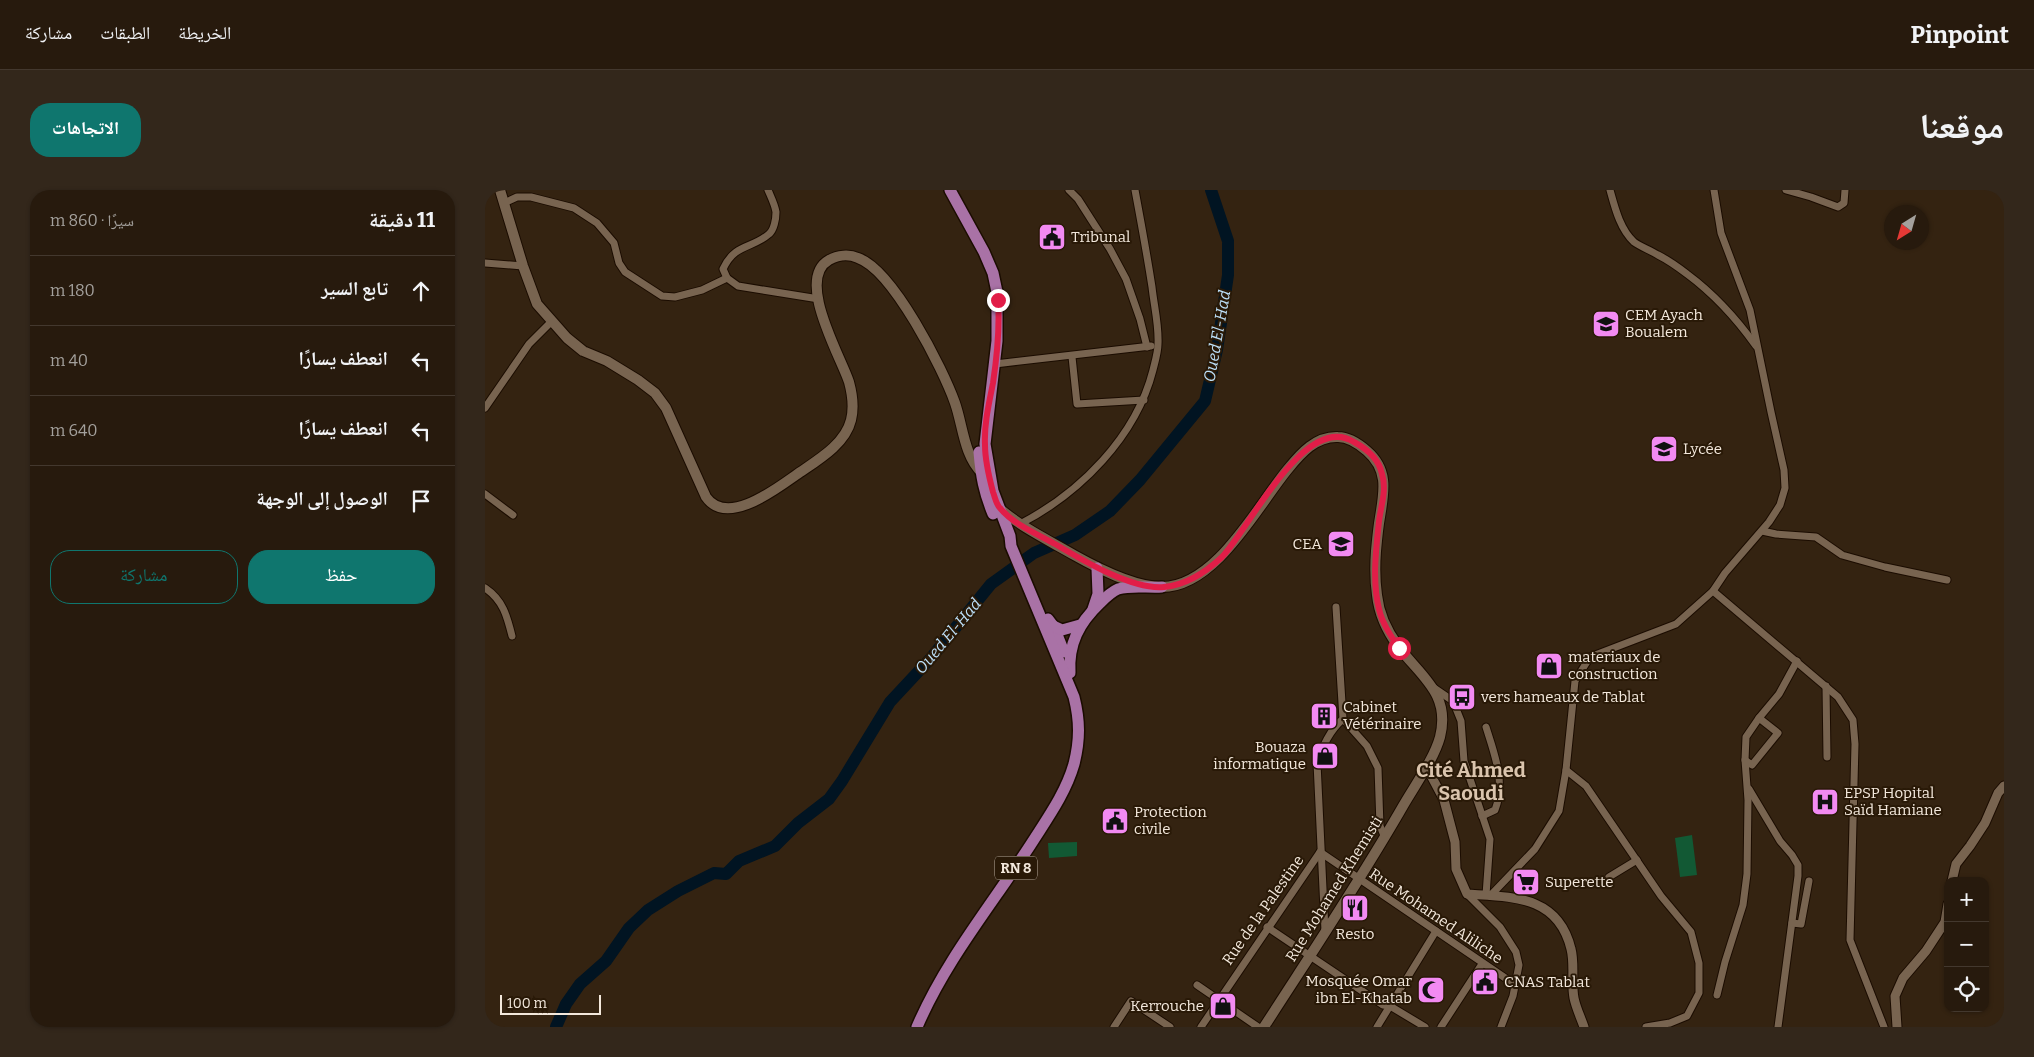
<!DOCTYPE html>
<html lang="ar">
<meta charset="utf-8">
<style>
body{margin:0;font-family:Bitter,"Noto Naskh Arabic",serif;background:#33271b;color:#f1f3f6;direction:rtl}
.controls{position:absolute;right:15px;bottom:15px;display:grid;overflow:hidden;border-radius:10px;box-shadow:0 1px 4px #0004}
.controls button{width:45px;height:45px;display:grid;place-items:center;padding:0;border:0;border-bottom:1px solid #43382e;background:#271a0d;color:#f1f3f6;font:25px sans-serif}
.compass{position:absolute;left:1399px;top:15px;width:45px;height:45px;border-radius:50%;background:#271a0d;box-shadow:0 1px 4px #0004;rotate:217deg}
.scale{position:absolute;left:15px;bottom:12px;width:101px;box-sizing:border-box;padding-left:5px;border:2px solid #f3e8dc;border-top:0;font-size:14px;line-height:18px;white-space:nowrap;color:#f3e8dc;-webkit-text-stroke:4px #291907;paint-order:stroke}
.stop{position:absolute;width:15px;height:15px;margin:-11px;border:4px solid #e11d48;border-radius:50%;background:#fff}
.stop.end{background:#e11d48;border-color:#fff;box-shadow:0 1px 5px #0008}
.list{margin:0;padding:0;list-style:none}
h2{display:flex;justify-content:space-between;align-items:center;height:65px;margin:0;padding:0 20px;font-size:21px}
h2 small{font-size:16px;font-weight:400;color:#a4a19d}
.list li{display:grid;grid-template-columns:32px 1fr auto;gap:15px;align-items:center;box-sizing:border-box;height:70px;padding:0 20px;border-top:1px solid #43382e}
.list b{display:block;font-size:19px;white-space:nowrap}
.list em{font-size:16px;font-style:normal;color:#a4a19d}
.actions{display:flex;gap:10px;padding:15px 20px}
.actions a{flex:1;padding:11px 0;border:1px solid #0f766e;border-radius:20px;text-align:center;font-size:18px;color:#0f766e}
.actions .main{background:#0f766e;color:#fff}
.icon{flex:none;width:28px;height:28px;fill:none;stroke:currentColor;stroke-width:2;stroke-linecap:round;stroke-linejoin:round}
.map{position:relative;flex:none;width:1519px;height:837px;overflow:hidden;direction:ltr;border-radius:20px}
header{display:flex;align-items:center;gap:30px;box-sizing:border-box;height:70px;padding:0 25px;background:#271a0d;border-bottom:1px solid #43382e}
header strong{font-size:24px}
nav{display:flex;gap:28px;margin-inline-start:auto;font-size:18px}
.intro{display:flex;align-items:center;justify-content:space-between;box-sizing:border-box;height:120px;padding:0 30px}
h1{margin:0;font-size:35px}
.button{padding:12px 22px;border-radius:20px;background:#0f766e;color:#fff;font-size:18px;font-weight:700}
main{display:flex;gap:30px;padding:0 30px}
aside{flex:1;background:#271a0d;border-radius:20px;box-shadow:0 1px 4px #0004}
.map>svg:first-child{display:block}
.green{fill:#125934}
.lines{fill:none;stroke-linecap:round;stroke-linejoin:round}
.river{stroke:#011422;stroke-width:12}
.minor-casing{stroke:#1b0c00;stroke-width:9}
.tertiary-casing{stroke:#1b0c00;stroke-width:11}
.secondary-casing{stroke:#1b0c00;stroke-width:12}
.primary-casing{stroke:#1b0c00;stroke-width:14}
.minor{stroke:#786450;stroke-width:7}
.tertiary{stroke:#786450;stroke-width:9}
.secondary{stroke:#786450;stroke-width:10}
.primary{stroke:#a972a6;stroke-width:11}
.route{stroke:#e11d48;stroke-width:6}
.labels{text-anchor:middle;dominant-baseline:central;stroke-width:4;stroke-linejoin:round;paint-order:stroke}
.shield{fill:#291907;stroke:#b6aa9c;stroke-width:1}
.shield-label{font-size:14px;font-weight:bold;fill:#f3e8dc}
.poi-label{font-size:15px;fill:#f3e8dc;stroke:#291907;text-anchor:start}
.street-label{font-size:15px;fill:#f3e8dc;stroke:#291907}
.water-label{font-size:16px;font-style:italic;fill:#bde0f9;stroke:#291907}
.district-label{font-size:20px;font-weight:bold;fill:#dac4ad;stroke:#291907}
</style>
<header>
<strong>Pinpoint</strong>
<nav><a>الخريطة</a><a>الطبقات</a><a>مشاركة</a></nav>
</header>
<div class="intro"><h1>موقعنا</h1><a class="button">الاتجاهات</a></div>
<main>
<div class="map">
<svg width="1519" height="837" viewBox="0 0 1519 837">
<rect width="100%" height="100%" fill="#342311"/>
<!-- green -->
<g class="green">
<polygon points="1207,645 1212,685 1195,687 1190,648"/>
<polygon points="592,652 592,666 564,668 563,653"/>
</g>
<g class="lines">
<!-- river -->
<polyline class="river" points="71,837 81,814 95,794 121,771 144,738 163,720 193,701 229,683 241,684 254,671 290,656 313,633 344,609 357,591 405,512 446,468 506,394 549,363 590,345 625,321 655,290 720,211 732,160 743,85 743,51 726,0"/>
<!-- minor casing -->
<g class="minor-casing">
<g id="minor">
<path d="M283,0C286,7 290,15 291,22C291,29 289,40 284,44C267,59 250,53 238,79L242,88L253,96L334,109"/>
<polyline points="584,0 593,9 625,59 641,89 655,129 662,157"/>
<path d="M1125,0C1130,18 1135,39 1149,52C1156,57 1165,60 1173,65C1183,70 1193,77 1202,84C1229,104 1251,128 1271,156"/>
<polyline points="1301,0 1326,7 1353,17 1359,13 1360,0"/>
<polyline points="19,13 32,7 46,7 89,18 112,33 129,53 134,73 140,82 177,106 190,107 217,100 242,88"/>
<polyline points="0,73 38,76"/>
<polyline points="587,167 592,214 659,210"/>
<polyline points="510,174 666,156"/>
<polyline points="0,218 44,154 66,132"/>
<polyline points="0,304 28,325"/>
<path d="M535,334C595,303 651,247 668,180C670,172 673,162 673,154C674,135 669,116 667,97C662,65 656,32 650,0"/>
<polyline points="1277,341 1291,344 1331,347 1357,365 1400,377 1462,390"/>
<path d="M0,398C18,410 22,426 27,446"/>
<polyline points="1228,401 1240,383 1284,332 1295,315 1300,298 1299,280 1286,222 1265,120 1236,43 1229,0"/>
<polyline points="851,417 858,529 882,556 893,578 895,636 900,648"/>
<polyline points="1341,496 1342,567"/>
<polyline points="949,498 968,511 976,531 979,571 1005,649 1001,705"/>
<polyline points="1260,570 1261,547 1274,528"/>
<polyline points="1081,580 1090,491 1105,467 1191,434 1228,401 1353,507 1368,530 1370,554 1365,750 1399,837"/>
<polyline points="1264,599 1295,651 1307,665 1313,675 1313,686 1293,837"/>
<path d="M997,626L1010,620C1021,592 1009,563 1001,537"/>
<polyline points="835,662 1029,794"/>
<polyline points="1124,687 1152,670"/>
<polyline points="982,704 1015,737 1031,762 1034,775 1028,806 1016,837"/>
<polyline points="1005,706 1050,659 1074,621 1081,580 1101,596 1176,706 1206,742 1214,773 1214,803 1202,826 1185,833 1161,837"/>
<polyline points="1307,733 1316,734 1324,691"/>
<polyline points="782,737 898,815 905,816 940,837"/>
<path d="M840,741L832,573C838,556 844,541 858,529"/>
<polyline points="712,795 773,837"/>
<polyline points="1232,805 1240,772 1258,715 1262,684 1263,610 1260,570 1267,575 1293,543 1274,528 1294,504 1312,471"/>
<polyline points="629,837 646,811 685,837"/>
<polyline points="716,837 835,662"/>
<polyline points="892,837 951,741"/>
<polyline points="956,837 997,774"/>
</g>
</g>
<!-- tertiary casing -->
<g class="tertiary-casing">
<g id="tertiary">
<path d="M941,576L959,610L970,652L971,679L982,704C1027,707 1073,705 1086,759C1090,774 1086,792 1089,808C1091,818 1096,828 1099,837"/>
<polyline points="1467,691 1471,674 1485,656 1500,633 1513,603 1519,596"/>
<polyline points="1412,837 1410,806 1418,788 1441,761 1460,732 1463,714"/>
</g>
</g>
<!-- secondary casing -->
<g class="secondary-casing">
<g id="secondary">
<path d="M15,0L38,76L52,114L82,148L98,161L122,171L153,190L170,203L181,218L221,307C242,337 291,299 311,285C331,271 360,255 366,230C369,218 367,203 364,192C356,167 310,89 344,70C353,65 364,64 373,68C408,80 458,179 470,213C478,236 479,266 497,283"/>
<path d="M514,318C536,337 563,350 589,365C614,379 649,397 677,397C731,397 773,315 803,279C816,263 831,246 853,247C864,247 874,254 882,261C904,280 899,302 895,327C893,338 892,350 891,361C890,375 890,391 892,405C894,424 902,441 913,456C935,486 966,503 955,547C949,569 930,595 918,616C875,691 826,764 779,837"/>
</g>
</g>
<!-- primary casing -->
<g class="primary-casing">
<g id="primary">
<path d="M494,262C496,286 499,302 508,324"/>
<polyline points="608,419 613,404 612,378"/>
<polyline points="563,429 569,437 579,462"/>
<polyline points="564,434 577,440 595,435"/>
<path d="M585,483C583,454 594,433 615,413C620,408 626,402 633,399C646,395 663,398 677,397"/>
<path d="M432,837C461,769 509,712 548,651C564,626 581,602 589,574C595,550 595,531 589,507L526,356L525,346L508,301L500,254L512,151V102L508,83L499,62L465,0"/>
</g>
</g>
<!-- minor -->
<use href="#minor" class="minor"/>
<!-- tertiary -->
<use href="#tertiary" class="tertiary"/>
<!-- secondary -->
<use href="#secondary" class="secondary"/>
<!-- primary -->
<use href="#primary" class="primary"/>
</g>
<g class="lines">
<!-- route -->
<path class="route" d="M513,110C515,138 512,166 508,193C504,213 499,234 500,255C500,270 504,287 508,302C510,307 511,314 515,318C528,334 552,344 570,354C597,370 647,400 679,397C701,395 721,382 737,367C764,339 820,221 869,252C882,259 894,269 897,284C902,300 896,315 894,331C891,359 887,391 894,419C897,433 906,446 914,458"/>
</g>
<!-- icons -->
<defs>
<g id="civic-square" transform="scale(1.4375)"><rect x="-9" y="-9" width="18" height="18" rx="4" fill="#f28af2" stroke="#291907"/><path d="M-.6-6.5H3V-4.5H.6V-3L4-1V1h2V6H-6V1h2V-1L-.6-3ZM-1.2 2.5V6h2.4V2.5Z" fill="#111"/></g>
<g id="school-square" transform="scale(1.4375)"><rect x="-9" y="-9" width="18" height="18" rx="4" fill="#f28af2" stroke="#291907"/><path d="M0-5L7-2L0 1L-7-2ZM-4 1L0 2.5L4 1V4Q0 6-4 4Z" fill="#111"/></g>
<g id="university-square" transform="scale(1.4375)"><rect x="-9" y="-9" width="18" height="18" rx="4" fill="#f28af2" stroke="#291907"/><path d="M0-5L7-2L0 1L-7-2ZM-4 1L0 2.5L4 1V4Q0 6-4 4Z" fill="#111"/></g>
<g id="shop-square" transform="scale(1.4375)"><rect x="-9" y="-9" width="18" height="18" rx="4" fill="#f28af2" stroke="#291907"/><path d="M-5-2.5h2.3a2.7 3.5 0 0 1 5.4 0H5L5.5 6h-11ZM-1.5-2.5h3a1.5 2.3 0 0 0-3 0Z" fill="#111"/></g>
<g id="bus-square" transform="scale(1.4375)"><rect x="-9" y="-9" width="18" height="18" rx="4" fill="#f28af2" stroke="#291907"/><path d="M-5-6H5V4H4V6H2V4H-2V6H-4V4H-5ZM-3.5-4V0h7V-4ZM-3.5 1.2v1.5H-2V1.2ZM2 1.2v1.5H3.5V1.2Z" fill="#111"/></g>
<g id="building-square" transform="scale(1.4375)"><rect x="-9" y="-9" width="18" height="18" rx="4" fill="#f28af2" stroke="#291907"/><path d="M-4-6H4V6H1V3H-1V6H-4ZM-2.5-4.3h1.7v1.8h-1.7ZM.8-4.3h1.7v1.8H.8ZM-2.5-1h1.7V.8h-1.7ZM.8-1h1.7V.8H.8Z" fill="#111"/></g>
<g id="hospital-square" transform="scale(1.4375)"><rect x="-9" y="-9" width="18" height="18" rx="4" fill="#f28af2" stroke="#291907"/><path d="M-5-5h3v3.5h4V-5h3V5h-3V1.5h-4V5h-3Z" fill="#111"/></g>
<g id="supermarket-square" transform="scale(1.4375)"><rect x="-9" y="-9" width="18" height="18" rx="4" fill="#f28af2" stroke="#291907"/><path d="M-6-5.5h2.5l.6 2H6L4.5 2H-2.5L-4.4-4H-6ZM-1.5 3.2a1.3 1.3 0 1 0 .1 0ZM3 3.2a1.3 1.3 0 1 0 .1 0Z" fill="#111"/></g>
<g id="restaurant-square" transform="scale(1.4375)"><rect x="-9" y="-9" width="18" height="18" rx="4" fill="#f28af2" stroke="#291907"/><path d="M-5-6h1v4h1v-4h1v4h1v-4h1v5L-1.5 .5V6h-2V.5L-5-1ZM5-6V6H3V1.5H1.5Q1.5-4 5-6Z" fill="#111"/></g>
<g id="mosque-square" transform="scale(1.4375)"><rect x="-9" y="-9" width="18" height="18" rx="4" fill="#f28af2" stroke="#291907"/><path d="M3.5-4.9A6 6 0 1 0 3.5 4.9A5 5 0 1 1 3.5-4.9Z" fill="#111"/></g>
</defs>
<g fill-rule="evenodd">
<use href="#civic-square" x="567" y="47"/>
<use href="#school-square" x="1121" y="134"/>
<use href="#school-square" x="1179" y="259"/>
<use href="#university-square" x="856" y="354"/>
<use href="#shop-square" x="1064" y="476"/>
<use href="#bus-square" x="977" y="507"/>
<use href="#building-square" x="839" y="526"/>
<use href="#shop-square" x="840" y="566"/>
<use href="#hospital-square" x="1340" y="612"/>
<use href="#civic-square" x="630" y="631"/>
<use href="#supermarket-square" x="1041" y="692"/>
<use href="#restaurant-square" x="870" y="718"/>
<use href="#civic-square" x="1000" y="792"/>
<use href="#mosque-square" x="946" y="800"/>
<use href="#shop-square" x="738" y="816"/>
</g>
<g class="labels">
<!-- shield labels -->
<rect class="shield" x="510" y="666.5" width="42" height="23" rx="4"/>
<g class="shield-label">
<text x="531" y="678">RN 8</text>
</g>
<!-- poi labels -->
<g class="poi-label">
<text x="586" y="47">Tribunal</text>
<text x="1140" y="125">CEM Ayach<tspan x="1140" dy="17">Boualem</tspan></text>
<text x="1198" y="259">Lycée</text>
<text x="837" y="354" text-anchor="end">CEA</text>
<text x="1083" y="467">materiaux de<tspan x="1083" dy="17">construction</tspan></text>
<text x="996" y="507">vers hameaux de Tablat</text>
<text x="858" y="517">Cabinet<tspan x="858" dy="17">Vétérinaire</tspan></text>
<text x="821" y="557" text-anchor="end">Bouaza<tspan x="821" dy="17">informatique</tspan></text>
<text x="1359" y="603">EPSP Hopital<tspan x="1359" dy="17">Saïd Hamiane</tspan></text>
<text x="649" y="622">Protection<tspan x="649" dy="17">civile</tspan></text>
<text x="1060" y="692">Superette</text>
<text x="870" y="744" text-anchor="middle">Resto</text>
<text x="927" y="791" text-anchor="end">Mosquée Omar<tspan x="927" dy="17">ibn El-Khatab</tspan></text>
<text x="1019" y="792">CNAS Tablat</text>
<text x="719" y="816" text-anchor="end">Kerrouche</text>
</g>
<!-- street labels -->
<g class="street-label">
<text transform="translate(849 699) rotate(-58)">Rue Mohamed Khemisti</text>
<text transform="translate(778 720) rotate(-55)">Rue de la Palestine</text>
<text transform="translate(951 726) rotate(34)">Rue Mohamed Aliliche</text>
</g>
<!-- water labels -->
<g class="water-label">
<text transform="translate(732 146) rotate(-80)">Oued El-Had</text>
<text transform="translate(463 446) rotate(-50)">Oued El-Had</text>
</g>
<!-- district labels -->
<g class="district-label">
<text x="986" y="580">Cité Ahmed<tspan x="986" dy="23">Saoudi</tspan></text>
</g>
</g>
</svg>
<div class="controls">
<button>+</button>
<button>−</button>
<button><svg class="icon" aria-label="locate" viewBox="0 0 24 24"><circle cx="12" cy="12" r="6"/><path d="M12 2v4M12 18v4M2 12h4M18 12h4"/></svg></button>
</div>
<svg class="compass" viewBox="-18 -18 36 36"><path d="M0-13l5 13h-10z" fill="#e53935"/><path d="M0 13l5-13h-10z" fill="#a4a19d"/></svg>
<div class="scale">100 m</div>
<div class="stop" style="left:914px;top:458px"></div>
<div class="stop end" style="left:513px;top:110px"></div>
</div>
<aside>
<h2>11 دقيقة<small>سيرًا · 860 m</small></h2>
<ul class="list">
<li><svg class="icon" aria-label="ahead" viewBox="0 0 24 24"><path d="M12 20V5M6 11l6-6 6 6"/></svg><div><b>تابع السير</b></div><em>180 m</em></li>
<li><svg class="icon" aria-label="left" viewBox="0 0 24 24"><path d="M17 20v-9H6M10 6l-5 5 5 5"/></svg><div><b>انعطف يسارًا</b></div><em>40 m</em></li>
<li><svg class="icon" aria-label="left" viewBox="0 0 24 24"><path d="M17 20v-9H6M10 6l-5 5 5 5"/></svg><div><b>انعطف يسارًا</b></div><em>640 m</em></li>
<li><svg class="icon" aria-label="arrive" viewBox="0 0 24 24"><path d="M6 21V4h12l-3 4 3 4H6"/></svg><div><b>الوصول إلى الوجهة</b></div></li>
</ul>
<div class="actions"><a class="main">حفظ</a><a>مشاركة</a></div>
</aside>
</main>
